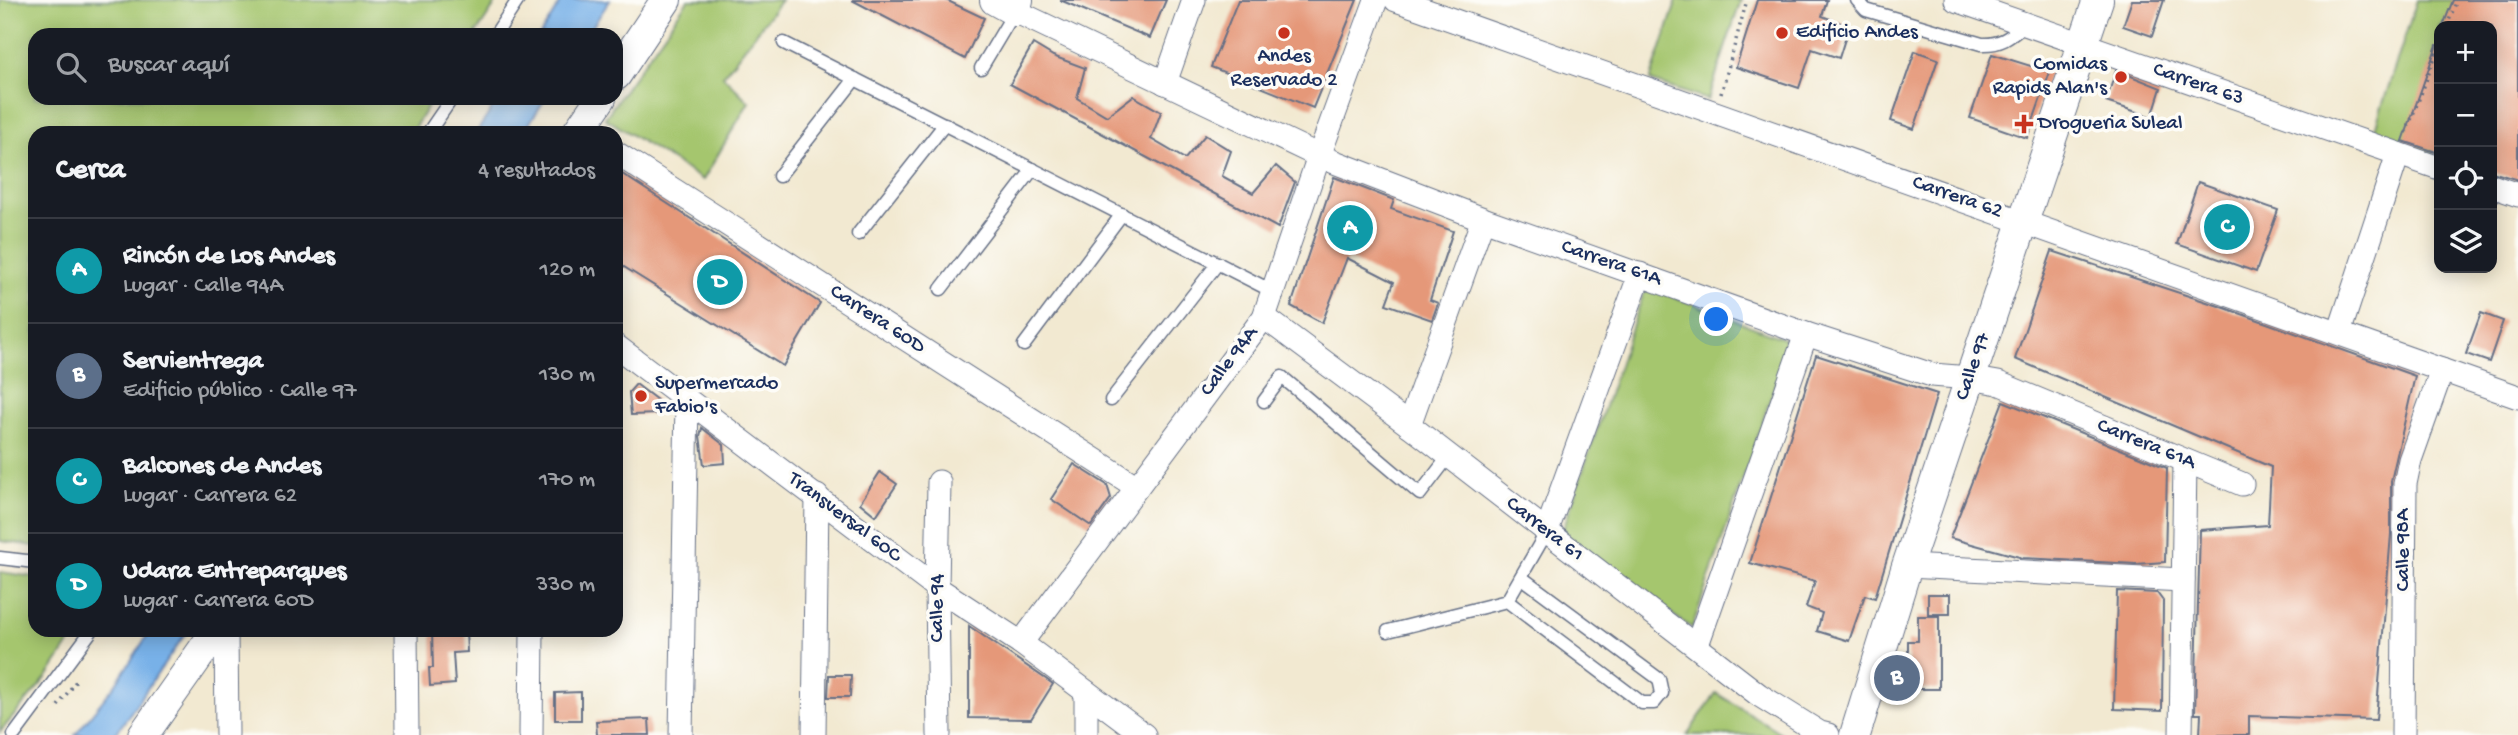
<!DOCTYPE html>
<html lang="es">
<meta charset="utf-8">
<style>
body{margin:0;font-family:"Gochi Hand",sans-serif;background:#242831;color:#f1f3f6}
.controls{position:absolute;right:21px;top:21px;display:grid;overflow:hidden;border-radius:14px;box-shadow:0 4px 18px #0003}
.controls button{width:63px;height:63px;display:grid;place-items:center;padding:0;border:0;border-bottom:2px solid #363941;background:#171b24;color:#f1f3f6;font:35px sans-serif}
.you{position:absolute;left:1717px;top:320px;width:24px;height:24px;margin:-18px;border:5px solid #fff;border-radius:50%;background:#1a73e8;box-shadow:0 0 0 10px #1a73e833}
.badge{display:grid;place-items:center;width:46px;height:46px;border-radius:50%;background:#b45309;color:#fff;font-size:23px;font-weight:700}
.pin{position:absolute;translate:-50% -50%;border:4px solid #fff;box-shadow:0 2px 7px #0006}
.list{margin:0;padding:0;list-style:none}
h2{display:flex;justify-content:space-between;align-items:center;height:91px;margin:0;padding:0 28px;font-size:30px}
h2 small{font-size:23px;font-weight:400;color:#9ea1a6}
.list li{display:grid;grid-template-columns:46px 1fr auto;gap:21px;align-items:center;box-sizing:border-box;height:105px;padding:0 28px;border-top:2px solid #363941}
.list b{display:block;font-size:26px;white-space:nowrap}
.list p{margin:0;font-size:23px;white-space:nowrap;color:#9ea1a6}
.list em{font-size:23px;font-style:normal;color:#9ea1a6}
.icon{flex:none;width:38px;height:38px;fill:none;stroke:currentColor;stroke-width:2;stroke-linecap:round;stroke-linejoin:round}
.map{position:relative;flex:none;width:2518px;height:735px;overflow:hidden}
.search{position:absolute;background:#171b24;box-shadow:0 4px 18px #0003;left:28px;top:28px;width:595px;height:77px;display:flex;align-items:center;gap:18px;box-sizing:border-box;padding:0 24px;border-radius:21px;color:#9ea1a6;font-size:26px}
.panel{position:absolute;background:#171b24;box-shadow:0 4px 18px #0003;left:28px;top:126px;width:595px;height:511px;border-radius:21px}
.map>svg:first-child{display:block}
.green{fill:#a5c66e;stroke:#607a66;stroke-width:2}
.water{fill:#78b1e8;stroke:#4a70a3;stroke-width:2}
.building{fill:#e59879}
.lines{fill:none;stroke-linecap:round;stroke-linejoin:round}
.service-casing{stroke:#667086;stroke-width:15}
.minor-casing{stroke:#667086;stroke-width:25}
.tertiary-casing{stroke:#667086;stroke-width:32}
.path{stroke:#667086;stroke-width:3.5;stroke-dasharray:2 5;stroke-linecap:butt}
.service{stroke:#fff;stroke-width:12}
.minor{stroke:#fff;stroke-width:23}
.tertiary{stroke:#fff;stroke-width:30}
.poi-dot{fill:#c8321e;stroke:#fdfcf7;stroke-width:2.5}
.labels{text-anchor:middle;dominant-baseline:central;stroke-width:7;stroke-linejoin:round;paint-order:stroke}
.poi-label{font-size:21px;fill:#1b2f5e;stroke:#fdfcf7;text-anchor:start}
.street-label{font-size:21px;fill:#1b2f5e;stroke:#fdfcf7}
</style>
<div class="map">
<svg width="2518" height="735" viewBox="0 0 2518 735">
<rect width="100%" height="100%" fill="#fdfcf7"/>
<filter id="ink" filterUnits="userSpaceOnUse"><feTurbulence type="fractalNoise" baseFrequency=".0143" numOctaves="2"/><feDisplacementMap in="SourceGraphic" scale="14" xChannelSelector="R" yChannelSelector="G"/><feConvolveMatrix kernelMatrix="1 2 1 2 8 2 1 2 1" color-interpolation-filters="sRGB"/></filter>
<filter id="wash" filterUnits="userSpaceOnUse"><feTurbulence type="fractalNoise" baseFrequency=".00686" numOctaves="4" result="noise"/><feDisplacementMap in="SourceGraphic" scale="28" xChannelSelector="R" yChannelSelector="G"/><feGaussianBlur stdDeviation="1.57" result="paint"/><feColorMatrix in="noise" values="0 0 0 0 0 0 0 0 0 0 0 0 0 0 0 0 0 1.4 0 .05"/><feComposite in="paint" operator="in"/></filter>
<g filter="url(#wash)">
<rect width="100%" height="100%" fill="#f2e9d1"/>
<!-- green -->
<g class="green">
<polygon points="0,0 498,0 475,35 35,35 35,98 433,98 411,133 35,133 35,546 0,541"/>
<polygon points="688,0 781,0 723,76 749,102 703,180 605,118"/>
<polygon points="1677,0 1741,0 1708,100 1650,81"/>
<polygon points="2417,0 2470,0 2483,4 2475,26 2439,26 2439,136 2433,154 2373,134"/>
<polygon points="1646,286 1790,341 1692,628 1560,538"/>
<polygon points="0,572 35,577 35,630 78,630 47,677 0,732"/>
<polygon points="1716,693 1784,735 1687,735"/>
</g>
<!-- water -->
<g class="water">
<polygon points="562,0 610,0 587,35 540,35"/>
<polygon points="499,98 546,98 523,133 476,133"/>
<polygon points="151,630 188,630 115,735 75,735 115,685"/>
</g>
<g id="blocks">
<!-- building -->
<g class="building">
<polygon points="852,0 946,0 984,18 965,59"/>
<polygon points="1060,0 1166,0 1150,38"/>
<polygon points="1238,0 1357,0 1313,108 1211,67"/>
<polygon points="1757,0 1827,0 1822,16 1849,26 1839,58 1812,49 1799,88 1736,67"/>
<polygon points="2132,0 2164,0 2152,36 2123,26"/>
<polygon points="2453,0 2518,0 2518,180 2492,172 2492,26 2443,26"/>
<polygon points="1033,44 1053,56 1085,68 1077,98 1107,116 1133,96 1161,112 1151,139 1185,159 1205,135 1231,151 1222,176 1253,193 1276,166 1295,182 1278,228 1010,84"/>
<polygon points="2437,45 2439,45 2439,153 2403,141"/>
<polygon points="1915,51 1938,59 1914,129 1891,121"/>
<polygon points="1992,54 2050,72 2027,138 1970,118"/>
<polygon points="2116,70 2161,88 2152,117 2106,102"/>
<polygon points="616,170 820,303 783,366 616,262"/>
<polygon points="1334,177 1394,200 1391,209 1453,231 1430,300 1438,303 1432,320 1386,304 1394,282 1347,258 1322,323 1291,306"/>
<polygon points="2198,182 2278,210 2256,272 2177,244"/>
<polygon points="2052,251 2222,307 2415,376 2391,481 2391,534 2376,720 2249,716 2249,735 2200,735 2201,714 2195,714 2200,530 2268,525 2271,467 2015,359"/>
<polygon points="2481,313 2503,321 2489,362 2466,354"/>
<polygon points="1816,355 1937,394 1875,598 1865,595 1849,641 1817,631 1822,613 1806,607 1815,581 1750,563"/>
<polygon points="636,384 657,400 657,414 631,415 629,392"/>
<polygon points="2003,401 2167,468 2165,562 2136,564 2023,558 1950,538"/>
<polygon points="702,428 724,445 725,463 704,465 700,436"/>
<polygon points="1074,464 1107,485 1111,498 1091,526 1051,499"/>
<polygon points="880,472 897,484 876,516 860,503"/>
<polygon points="2117,591 2157,593 2163,601 2162,711 2114,709"/>
<rect x="1928" y="594" width="22" height="20"/>
<polygon points="1918,616 1939,616 1939,689 1890,689 1899,664 1908,664 1908,641 1918,641"/>
<polygon points="969,626 1053,684 1031,719 969,718"/>
<polygon points="432,630 466,630 467,652 453,653 455,684 430,686 429,668 433,668"/>
<polygon points="829,675 851,675 850,697 828,697"/>
<polygon points="581,692 581,720 555,720 555,693"/>
<polygon points="649,719 650,735 597,735 596,721"/>
</g>
</g>
</g>
<g filter="url(#ink)">
<use href="#blocks" fill-opacity="0" stroke="#667086" stroke-width="2"/>
<g class="lines">
<!-- service casing -->
<g class="service-casing">
<g id="service">
<path d="M1857,0L1866,10L1982,44C2002,45 2011,36 2026,24"/>
<polyline points="495,35 518,0"/>
<polyline points="784,43 1272,291"/>
<polyline points="981,68 1015,11"/>
<polyline points="428,133 452,98"/>
<polyline points="779,176 855,79"/>
<polyline points="858,234 945,124"/>
<polyline points="941,289 1033,169"/>
<polyline points="1024,345 1122,214"/>
<polyline points="1111,400 1218,263"/>
<polyline points="1264,401 1282,377 1420,494 1449,456"/>
<polyline points="0,558 35,562"/>
<polyline points="1507,601 1642,703 1654,703 1662,693 1659,679 1521,577"/>
<polyline points="1388,631 1507,601 1546,533"/>
<polyline points="14,735 92,630"/>
</g>
</g>
<!-- minor casing -->
<g class="minor-casing">
<g id="minor">
<polyline points="1396,0 2518,397"/>
<polyline points="1956,0 2439,168"/>
<polyline points="1015,11 1319,156 1483,219 1806,334 1932,375 1970,378 1998,383 2242,484"/>
<polyline points="1165,83 1194,0"/>
<polyline points="616,153 1137,487"/>
<polyline points="2492,186 2518,195"/>
<polyline points="1264,317 1409,425 1759,695 1820,733 1828,735"/>
<polyline points="2339,333 2398,154"/>
<polyline points="616,346 937,588 1021,643 1144,735"/>
<polyline points="1409,425 1483,219"/>
<polyline points="939,482 937,588 939,735"/>
<polyline points="1546,533 1640,274"/>
<polyline points="1907,566 2183,580"/>
<polyline points="226,630 227,735"/>
<polyline points="406,630 407,735"/>
<polyline points="1021,643 1264,317 1319,156 1376,0"/>
<polyline points="1697,645 1806,334"/>
<polyline points="531,735 532,630"/>
<polyline points="681,735 687,401"/>
<polyline points="814,735 817,496"/>
<polyline points="1086,735 1086,692"/>
<polyline points="2181,735 2185,461"/>
<polyline points="2403,735 2405,484 2410,460 2442,370"/>
</g>
</g>
<!-- tertiary casing -->
<g class="tertiary-casing">
<g id="tertiary">
<polyline points="995,0 1015,11 1018,0"/>
<polyline points="616,75 666,0"/>
<polyline points="577,133 601,98"/>
<polyline points="143,735 217,630"/>
<polyline points="1855,735 1907,566 2098,0"/>
</g>
</g>
<!-- path -->
<g class="path">
<polyline points="2447,26 2457,0"/>
<polyline points="1721,94 1747,0"/>
<polyline points="2406,133 2439,47"/>
<polyline points="58,706 76,681"/>
</g>
<!-- service -->
<use href="#service" class="service"/>
<!-- minor -->
<use href="#minor" class="minor"/>
<!-- tertiary -->
<use href="#tertiary" class="tertiary"/>
</g>
</g>
<!-- markers -->
<g class="poi-dot">
<circle cx="1284" cy="33" r="7"/>
<circle cx="1782" cy="33" r="7"/>
<circle cx="2121" cy="77" r="7"/>
<path d="M2020.5 113.5h7v7h7v7h-7v7h-7v-7h-7v-7h7z"/>
<circle cx="641" cy="396" r="7"/>
</g>
<g class="labels">
<!-- poi labels -->
<g class="poi-label">
<text x="1796" y="33">Edificio Andes</text>
<text x="1284" y="57" text-anchor="middle">Andes<tspan x="1284" dy="24">Reservado 2</tspan></text>
<text x="2107" y="65" text-anchor="end">Comidas<tspan x="2107" dy="24">Rapids Alan's</tspan></text>
<text x="2038" y="124">Drogueria Suleal</text>
<text x="655" y="384">Supermercado<tspan x="655" dy="24">Fabio's</tspan></text>
</g>
<!-- street labels -->
<g class="street-label">
<text transform="translate(2198 85) rotate(19)">Carrera 63</text>
<text transform="translate(1957 198) rotate(19)">Carrera 62</text>
<text transform="translate(1611 264) rotate(19)">Carrera 61A</text>
<text transform="translate(877 320) rotate(33)">Carrera 60D</text>
<text transform="translate(1230 362) rotate(-53)">Calle 94A</text>
<text transform="translate(1974 367) rotate(-71)">Calle 97</text>
<text transform="translate(2146 445) rotate(22)">Carrera 61A</text>
<text transform="translate(844 518) rotate(37)">Transversal 60C</text>
<text transform="translate(1544 530) rotate(38)">Carrera 61</text>
<text transform="translate(2404 550) rotate(-90)">Calle 98A</text>
<text transform="translate(938 608) rotate(-90)">Calle 94</text>
</g>
</g>
</svg>
<div class="controls">
<button>+</button>
<button>−</button>
<button><svg class="icon" aria-label="locate" viewBox="0 0 24 24"><circle cx="12" cy="12" r="6"/><path d="M12 2v4M12 18v4M2 12h4M18 12h4"/></svg></button>
<button><svg class="icon" aria-label="layers" viewBox="0 0 24 24"><path d="M12 4l9 5-9 5-9-5zM3 14l9 5 9-5"/></svg></button>
</div>
<div class="you"></div>
<div class="pin badge" style="left:1350px;top:228px;background:#0f9aa8">A</div>
<div class="pin badge" style="left:1897px;top:678px;background:#5c6f8a">B</div>
<div class="pin badge" style="left:2227px;top:227px;background:#0f9aa8">C</div>
<div class="pin badge" style="left:720px;top:282px;background:#0f9aa8">D</div>
<div class="search"><svg class="icon" aria-label="search" viewBox="0 0 24 24"><circle cx="10" cy="10" r="6"/><path d="M15 15l6 6"/></svg>Buscar aquí</div>
<section class="panel">
<h2>Cerca<small>4 resultados</small></h2>
<ul class="list">
<li><span class="badge" style="background:#0f9aa8">A</span><div><b>Rincón de Los Andes</b><p>Lugar · Calle 94A</p></div><em>120 m</em></li>
<li><span class="badge" style="background:#5c6f8a">B</span><div><b>Servientrega</b><p>Edificio público · Calle 97</p></div><em>130 m</em></li>
<li><span class="badge" style="background:#0f9aa8">C</span><div><b>Balcones de Andes</b><p>Lugar · Carrera 62</p></div><em>170 m</em></li>
<li><span class="badge" style="background:#0f9aa8">D</span><div><b>Udara Entreparques</b><p>Lugar · Carrera 60D</p></div><em>330 m</em></li>
</ul>
</section>
</div>
